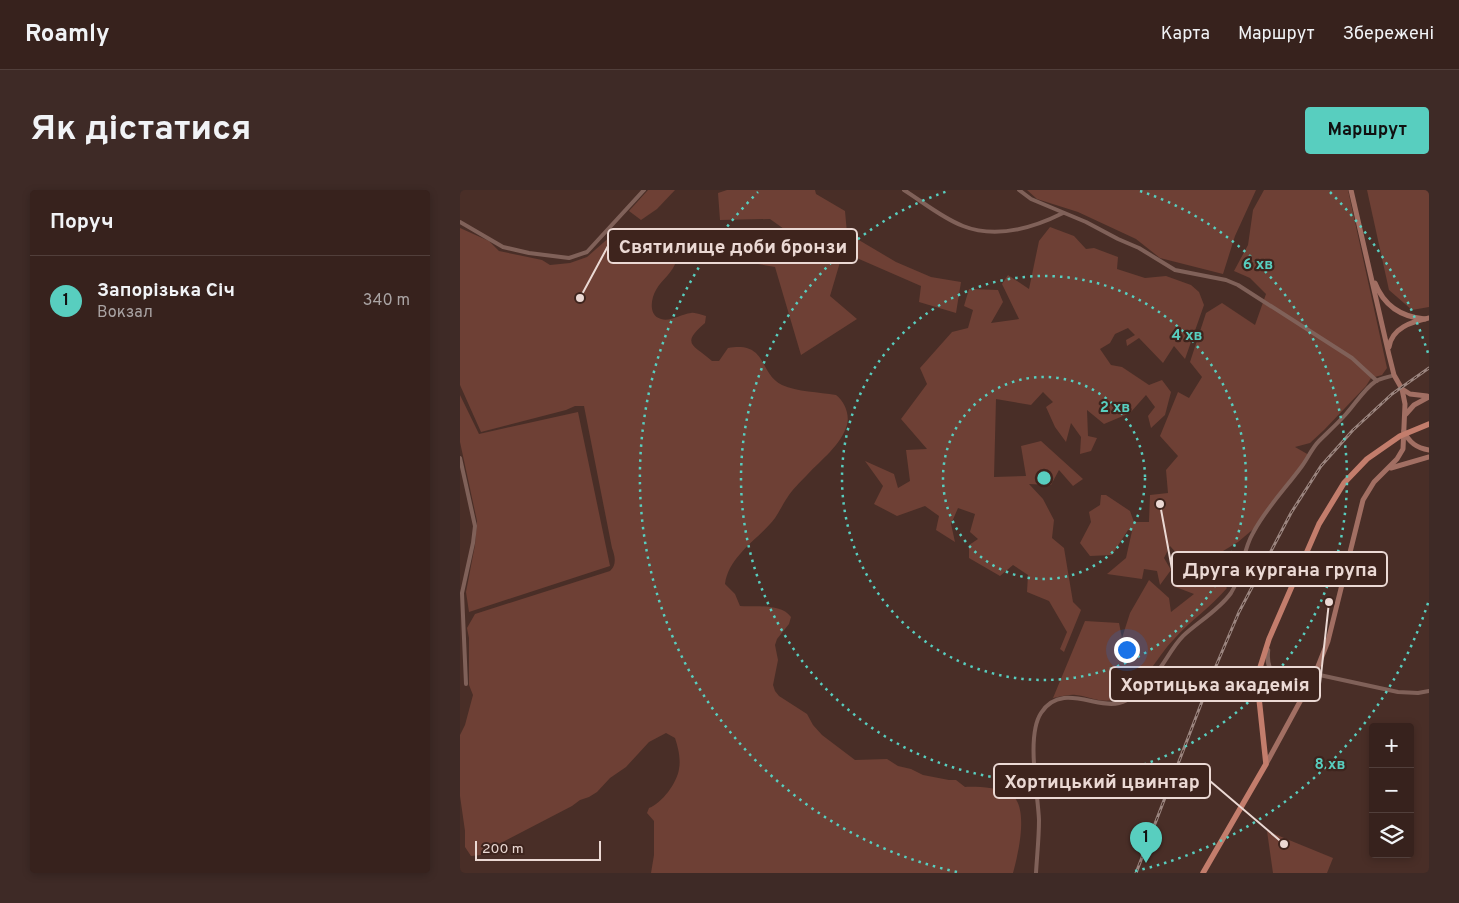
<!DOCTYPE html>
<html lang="uk">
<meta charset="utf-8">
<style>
body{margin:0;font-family:Overpass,sans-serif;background:#3e2a26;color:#f1f3f6}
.controls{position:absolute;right:15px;bottom:15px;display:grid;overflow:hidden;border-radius:5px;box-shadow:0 2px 8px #0003}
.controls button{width:45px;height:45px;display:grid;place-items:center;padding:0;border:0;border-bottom:1px solid #513f3b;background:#37221d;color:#f1f3f6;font:25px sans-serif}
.scale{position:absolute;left:15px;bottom:12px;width:126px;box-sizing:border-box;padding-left:5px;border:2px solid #ebd9d4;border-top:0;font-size:14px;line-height:18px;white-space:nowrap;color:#ebd9d4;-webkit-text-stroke:4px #3e241d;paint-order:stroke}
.you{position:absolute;left:666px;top:459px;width:18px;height:18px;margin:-12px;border:4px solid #fff;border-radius:50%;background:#1a73e8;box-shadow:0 0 0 8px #1a73e833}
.badge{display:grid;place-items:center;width:32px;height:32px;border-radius:50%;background:#58cebf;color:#111;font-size:16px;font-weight:700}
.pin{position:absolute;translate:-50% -41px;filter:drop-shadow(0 1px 2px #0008)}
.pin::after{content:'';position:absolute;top:26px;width:18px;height:15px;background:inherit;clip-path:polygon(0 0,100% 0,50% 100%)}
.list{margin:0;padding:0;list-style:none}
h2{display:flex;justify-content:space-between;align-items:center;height:65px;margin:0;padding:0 20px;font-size:21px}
h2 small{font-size:16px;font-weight:400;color:#aaa4a4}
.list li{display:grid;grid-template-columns:32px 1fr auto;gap:15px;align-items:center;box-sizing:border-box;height:90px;padding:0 20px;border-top:1px solid #513f3b}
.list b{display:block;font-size:19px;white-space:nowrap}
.list p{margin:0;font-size:16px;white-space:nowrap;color:#aaa4a4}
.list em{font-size:16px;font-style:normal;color:#aaa4a4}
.icon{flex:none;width:28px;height:28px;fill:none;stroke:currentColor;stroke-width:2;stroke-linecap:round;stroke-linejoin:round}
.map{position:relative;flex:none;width:969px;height:683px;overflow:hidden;border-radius:5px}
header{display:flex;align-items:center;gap:30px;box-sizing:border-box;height:70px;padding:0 25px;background:#37221d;border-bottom:1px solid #513f3b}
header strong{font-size:24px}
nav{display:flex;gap:28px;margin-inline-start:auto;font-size:18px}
.intro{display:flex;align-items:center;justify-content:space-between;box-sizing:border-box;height:120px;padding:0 30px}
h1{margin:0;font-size:35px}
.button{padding:12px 22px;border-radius:5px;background:#58cebf;color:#111;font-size:18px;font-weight:700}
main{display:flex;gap:30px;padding:0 30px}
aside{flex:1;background:#37221d;border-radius:5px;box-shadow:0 2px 8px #0003}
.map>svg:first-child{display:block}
.green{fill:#6e4035}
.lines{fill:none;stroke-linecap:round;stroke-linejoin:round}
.minor{stroke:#806159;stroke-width:4}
.tertiary{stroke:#806159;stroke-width:4.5}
.secondary{stroke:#a26f63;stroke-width:5}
.primary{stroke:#c37d6c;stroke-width:5.5}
.rail-casing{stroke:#9b857f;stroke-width:3}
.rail{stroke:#3e241d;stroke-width:1;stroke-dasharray:4;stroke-linecap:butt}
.ring{fill:none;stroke:#58cebf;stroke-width:2.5;stroke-dasharray:2.5 5}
.centre{fill:#58cebf;stroke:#3e241d;stroke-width:2.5}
.ring-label{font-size:15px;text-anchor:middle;font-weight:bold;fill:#58cebf;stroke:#3e241d;stroke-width:4.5;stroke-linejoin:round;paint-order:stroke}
.leader{fill:none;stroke:#ebd9d4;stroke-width:2}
.callout-dot{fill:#ebd9d4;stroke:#3e241d;stroke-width:2}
.callout{fill:#3e241d;stroke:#ebd9d4;stroke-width:2}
.callout-label{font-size:19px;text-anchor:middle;font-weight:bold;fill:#ebd9d4}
</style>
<header>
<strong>Roamly</strong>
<nav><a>Карта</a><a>Маршрут</a><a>Збережені</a></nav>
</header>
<div class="intro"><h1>Як дістатися</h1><a class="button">Маршрут</a></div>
<main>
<aside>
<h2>Поруч<small></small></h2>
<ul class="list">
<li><span class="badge">1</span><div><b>Запорізька Січ</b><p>Вокзал</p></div><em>340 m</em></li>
</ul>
</aside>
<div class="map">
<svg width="969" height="683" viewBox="0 0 969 683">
<rect width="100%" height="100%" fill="#492e27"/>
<!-- green -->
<g class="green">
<polygon points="188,0 215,0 197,19 181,30 169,21"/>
<polygon points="267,0 355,0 356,4 385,21 387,43 436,72 471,87 501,92 496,123 459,112 461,96 383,62 370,106 397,129 341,165 315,77 292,73 282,50 296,38 324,64 338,49 310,29 260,30 258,3"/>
<polygon points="567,0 796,0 775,46 763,84 700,68 676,49 618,22 577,9"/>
<path d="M804,0H888L927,178L922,185L911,188L906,196L864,240L850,253L835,257L849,265L797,336L778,352L763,361L756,386L767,398C751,417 731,430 715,448C695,468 682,502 653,510C640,513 628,506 616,505C608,504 600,507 593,508L625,431L659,433L662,448L670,423L689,390L709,408L711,422L734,404L713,396L720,367L710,356L704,368L711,380L700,395L697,381L684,379L682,389L647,384L666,368L672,341L668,340L652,365L630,366L620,353L631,332L629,322L640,315L641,305H646L670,321L674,332H689L690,305L708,303L706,280L718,266L700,246L718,202L729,208L742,187L730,172L746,123L762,113L795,135L806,104L790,88L774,81L788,55L793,20Z"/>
<polygon points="907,0 969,0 969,117 952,120 929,100"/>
<polygon points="590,37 614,46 626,59 634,58 658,67 657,79 685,88 706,86 731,95 739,102 744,115 725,169 714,156 703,173 679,148 667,156 666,150 675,145 668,138 655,144 650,153 640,159 651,175 662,177 689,195 702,190 711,202 705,225 691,238 688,226 695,217 686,205 670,223 644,234 627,220 628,246 637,248 631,261 620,264 621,247 611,233 606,252 595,237 586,217 593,212 583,202 571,215 536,209 534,287 566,286 561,256 581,251 623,289 613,296 599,280 591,295 569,294 583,309 594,330 592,348 604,358 613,412 621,420 604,462 600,459 607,442 589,411 567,402 568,385 553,375 540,386 509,368 509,355 518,349 510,342 515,324 498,318 491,334 495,352 476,340 479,326 465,316 437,326 414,314 423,296 405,271 434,284 438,298 450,291 446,260 467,259 441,229 467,194 460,178 492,142 508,138 513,120 504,116 509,99 538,100 543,112 531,133 559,129 542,94 548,85 569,99 579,51"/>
<path d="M0,38L29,51L39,61L82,70L90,75L110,73L127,67L152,45L165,39C173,43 180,41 189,40C197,40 210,46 216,51C216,57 217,65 216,71C213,83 202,89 196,100C191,108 188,126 201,129C210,132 221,124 231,123C235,122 241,125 246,126L245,133C219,155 235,155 252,171H259L268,158C308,151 298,183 322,195C337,202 359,202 376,205C384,211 390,224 387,235C381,255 361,270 347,285C340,292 332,300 327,308C323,314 319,322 315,328C299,349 269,365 265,394L275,404L280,416C295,417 321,413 331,427L329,434L317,449L315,455L318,470L313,495L315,501L319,506L347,524L353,535L362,545L395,570L427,569L438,576L451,579L463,585L489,590H496L505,597C514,596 540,598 548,602C571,613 558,664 553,683H191L194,665V631L187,623L189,618C202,613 217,593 219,579C221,569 218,557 215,548L206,543L189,552L166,577L150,588L137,602L129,607L120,610L112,616L33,657L21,665L11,666L5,657V641L0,606V545L5,535L13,505L9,495V448L7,438L15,424L150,381C157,375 155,366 152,358L124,216H115L106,220L21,242L0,195Z"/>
<polygon points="0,205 19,244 118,222 150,376 9,422 6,402 15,355 17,331 0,252"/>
<polygon points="807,641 873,668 867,683 813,683"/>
</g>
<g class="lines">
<!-- minor -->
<g class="minor">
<path d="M444,0C463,12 482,28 503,36C536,49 573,38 603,23"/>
<polyline points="559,0 571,9 626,32 658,49 679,58 715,80 766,90 778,95 892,168 917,191"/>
<polyline points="0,32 43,57 69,63 109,68 127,62 184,0"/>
<polyline points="0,268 15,336 13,353 2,403 6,494"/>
<polyline points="855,484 938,502 958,503 969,501"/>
<path d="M576,683C577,665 579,648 579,630C578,603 566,546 581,523C601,492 636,519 659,513C673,510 684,496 694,486C705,473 712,457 723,446C738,432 759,420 771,403C783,385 782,361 793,343C806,318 826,298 842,276C848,268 852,258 859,251C868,242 877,234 886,224C896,213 904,199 916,191C922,188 929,187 934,185"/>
</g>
<!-- tertiary -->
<path class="tertiary" d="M808,460C804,494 832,492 855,484"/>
<!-- secondary -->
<g class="secondary">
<path d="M915,93C924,116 941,127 965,129"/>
<path d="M929,157C932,138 951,132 969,128"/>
<polyline points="942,199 950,204 967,206"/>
<polyline points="946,224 954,215 969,207"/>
<path d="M944,241C949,253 957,258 969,260"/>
<polyline points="931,278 969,267"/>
<polyline points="806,574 855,484 868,451 903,310 914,292 937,269 943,259 945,214 942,199 934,185 929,165 891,0"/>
</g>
<!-- primary -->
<polyline class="primary" points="743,683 806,574 798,499 798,484 809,449 859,334 884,293 907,269 940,246 969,234"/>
<!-- rail casing -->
<g class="rail-casing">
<polyline id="rail" points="676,683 753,483 779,422 831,323 861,276 893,240 932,204 969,178"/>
</g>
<!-- rail -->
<use href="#rail" class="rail"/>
</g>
<!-- distance rings -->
<g class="ring">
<circle cx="584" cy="288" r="101"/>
<circle cx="584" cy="288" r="202"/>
<path d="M680 1A303 303 0 1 1 488 1"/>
<path d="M968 413A404 404 0 0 1 671 682M497 682A404 404 0 0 1 298 2M870 2A404 404 0 0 1 968 163"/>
</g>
<circle cx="584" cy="288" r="8" class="centre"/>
<g class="ring-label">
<text x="798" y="79">6 хв</text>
<text x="727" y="150">4 хв</text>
<text x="655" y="222">2 хв</text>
<text x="870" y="579">8 хв</text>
</g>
<!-- callouts -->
<path class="leader" d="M120 108L148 56M700 314L712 379M869 412L860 494M824 654L750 591"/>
<g class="callout-dot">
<circle cx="120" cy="108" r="5"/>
<circle cx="700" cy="314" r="5"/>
<circle cx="869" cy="412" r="5"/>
<circle cx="824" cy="654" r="5"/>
</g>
<g class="callout">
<rect x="148" y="39" width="249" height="34" rx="5"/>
<rect x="712" y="362" width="215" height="34" rx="5"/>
<rect x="650" y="477" width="210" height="34" rx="5"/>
<rect x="534" y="574" width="216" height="34" rx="5"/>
</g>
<g class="callout-label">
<text x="273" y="63">Святилище доби бронзи</text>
<text x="820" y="386">Друга кургана група</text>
<text x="755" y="501">Хортицька академія</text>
<text x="642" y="598">Хортицький цвинтар</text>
</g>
</svg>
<div class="controls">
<button>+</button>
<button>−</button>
<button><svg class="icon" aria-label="layers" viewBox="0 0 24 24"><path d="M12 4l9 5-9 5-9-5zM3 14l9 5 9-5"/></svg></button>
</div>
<div class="scale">200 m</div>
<div class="you"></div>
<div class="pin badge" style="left:686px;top:673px">1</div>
</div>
</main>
